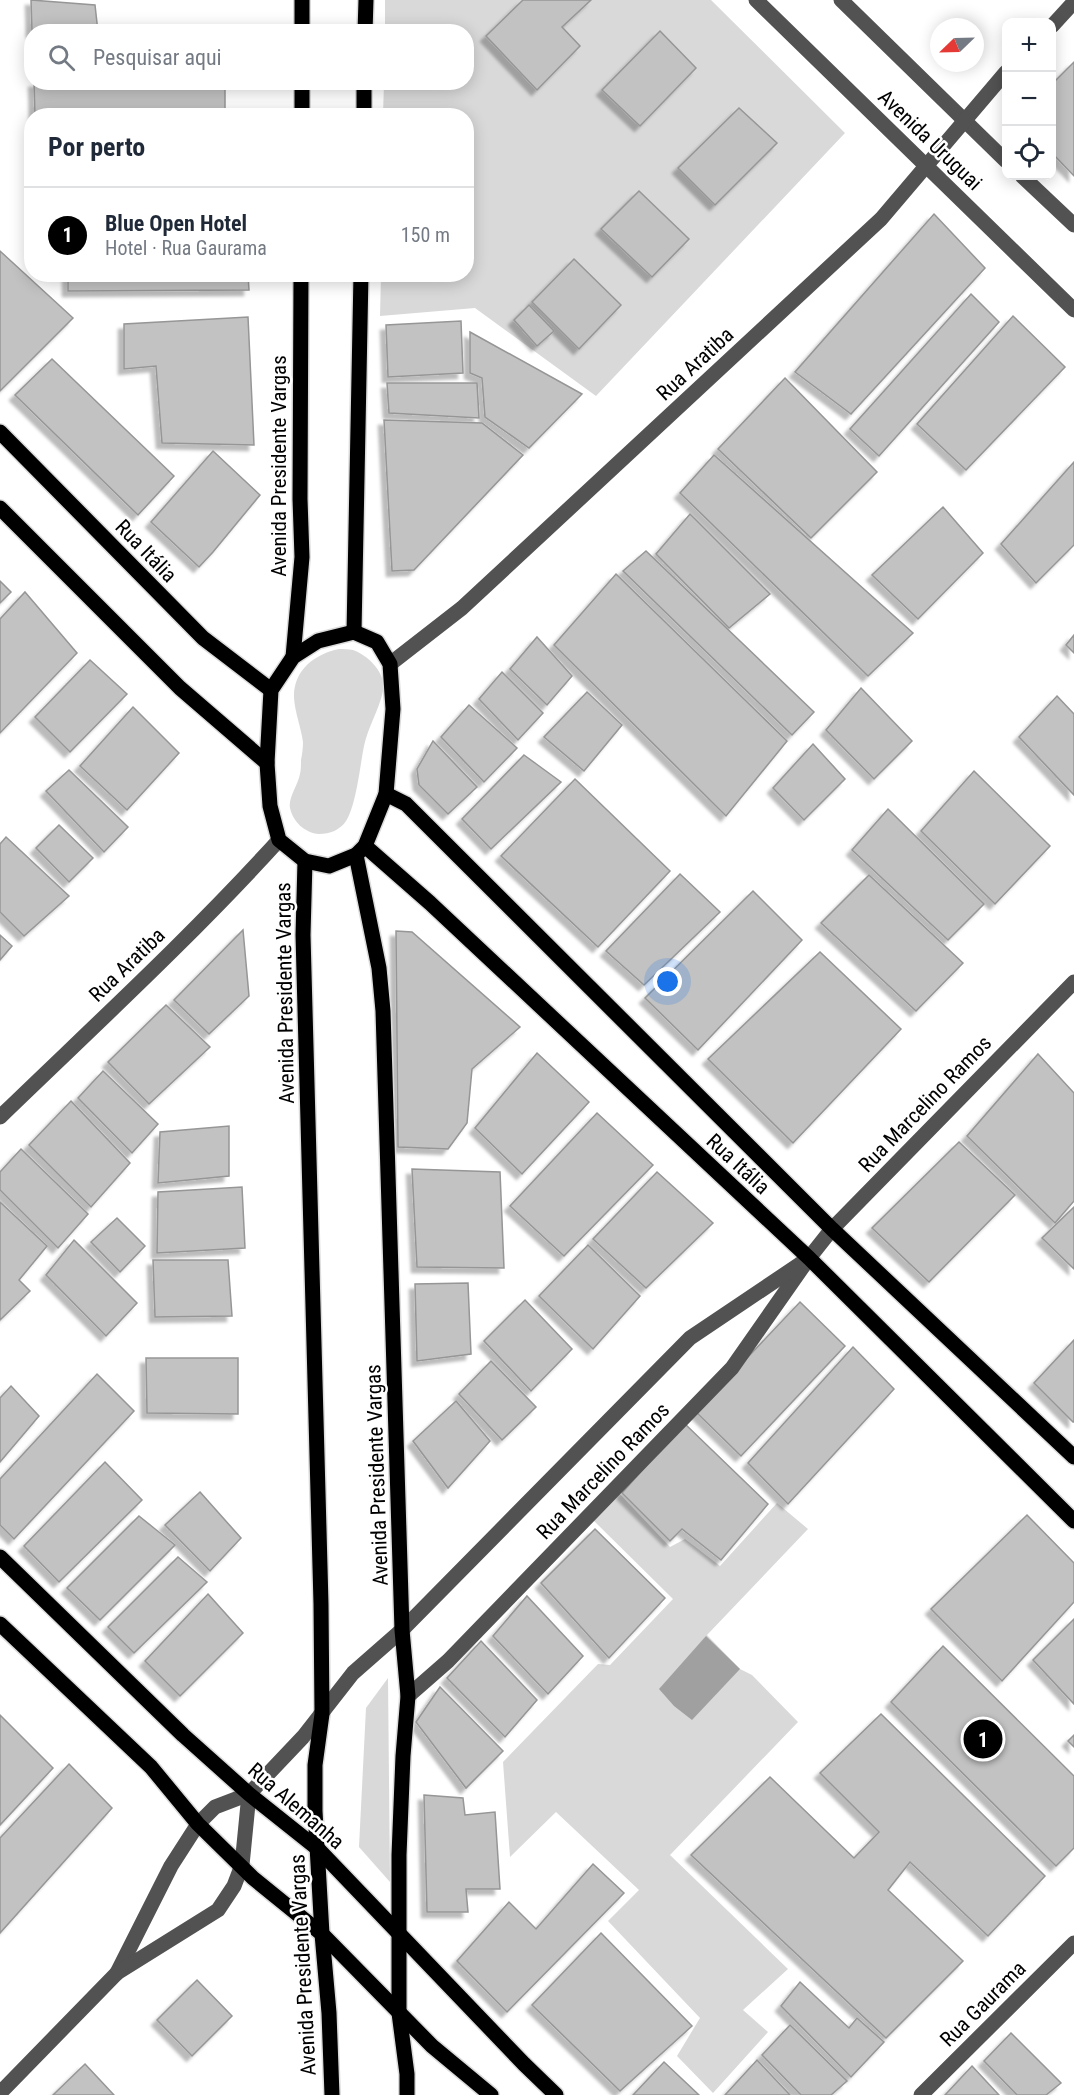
<!DOCTYPE html>
<html lang="pt">
<meta charset="utf-8">
<style>
body{margin:0;font-family:"Roboto Condensed",sans-serif;background:#f2f2f3;color:#1f2937}
.controls{position:absolute;right:18px;top:18px;display:grid;overflow:hidden;border-radius:12px;box-shadow:0 3px 15px #0003}
.controls button{width:54px;height:54px;display:grid;place-items:center;padding:0;border:0;border-bottom:2px solid #e0e1e3;background:#fff;color:#1f2937;font:30px sans-serif}
.compass{position:absolute;left:930px;top:18px;width:54px;height:54px;border-radius:50%;background:#fff;box-shadow:0 3px 15px #0003;rotate:247deg}
.you{position:absolute;left:668px;top:982px;width:21px;height:21px;margin:-15px;border:4px solid #fff;border-radius:50%;background:#1a73e8;box-shadow:0 0 0 9px #1a73e833}
.badge{display:grid;place-items:center;width:39px;height:39px;border-radius:50%;background:#000;color:#fff;font-size:20px;font-weight:700}
.pin{position:absolute;translate:-50% -50%;border:3px solid #fff;box-shadow:0 2px 6px #0006}
.list{margin:0;padding:0;list-style:none}
h2{display:flex;justify-content:space-between;align-items:center;height:78px;margin:0;padding:0 24px;font-size:26px}
h2 small{font-size:20px;font-weight:400;color:#747a83}
.list li{display:grid;grid-template-columns:39px 1fr auto;gap:18px;align-items:center;box-sizing:border-box;height:96px;padding:0 24px;border-top:2px solid #e0e1e3}
.list b{display:block;font-size:22px;white-space:nowrap}
.list p{margin:0;font-size:20px;white-space:nowrap;color:#747a83}
.list em{font-size:20px;font-style:normal;color:#747a83}
.icon{flex:none;width:33px;height:33px;fill:none;stroke:currentColor;stroke-width:2;stroke-linecap:round;stroke-linejoin:round}
.map{position:relative;flex:none;width:1074px;height:2095px;overflow:hidden}
.search{position:absolute;background:#fff;box-shadow:0 3px 15px #0003;left:24px;top:24px;width:450px;height:66px;display:flex;align-items:center;gap:15px;box-sizing:border-box;padding:0 21px;border-radius:24px;color:#747a83;font-size:22px}
.panel{position:absolute;background:#fff;box-shadow:0 3px 15px #0003;left:24px;top:108px;width:450px;height:174px;border-radius:24px}
.map>svg:first-child{display:block}
.green{fill:#d9d9d9}
.water{fill:#a0a0a0}
.building{fill:#c2c2c2;stroke:#969696;stroke-width:1.5;filter:url(#shadow)}
.lines{fill:none;stroke-linecap:round;stroke-linejoin:round}
.major-casing{stroke:#dbdbdb;stroke-width:18}
.minor{stroke:#525252;stroke-width:15}
.major{stroke:#000;stroke-width:15}
.labels{text-anchor:middle;dominant-baseline:central;stroke-width:5;stroke-linejoin:round;paint-order:stroke}
.street-label{font-size:21px;fill:#000;stroke:#fff}
</style>
<div class="map">
<svg width="1074" height="2095" viewBox="0 0 1074 2095">
<defs>
<filter id="shadow"><feDropShadow dx="-5.5" dy="5.5" stdDeviation="1.5" flood-color="#0004"/></filter>
</defs>
<rect width="100%" height="100%" fill="#fff"/>
<!-- green -->
<g class="green">
<polygon points="385,0 711,0 845,133 596,396 475,308 380,316 381,275 466,274 466,116 383,115 384,83 466,82 466,32 385,31"/>
<path d="M339,649C343,649 349,649 353,650C368,655 387,674 383,691C379,710 368,727 364,746C360,766 356,806 346,821C340,830 330,834 319,834C305,833 293,822 290,808C288,798 298,785 300,774C301,770 301,765 301,760C302,755 303,748 303,742C301,727 295,713 294,698C293,670 315,654 339,649Z"/>
<polygon points="618,1492 670,1547 685,1539 720,1566 777,1503 808,1529 707,1635 740,1669 752,1675 798,1722 670,1855 788,1969 743,2010 768,2032 713,2093 677,2056 700,2018 608,1921 639,1890 556,1812 510,1857 503,1762 598,1664 610,1665 673,1599 592,1519"/>
<polygon points="388,1678 390,1882 359,1847 366,1708"/>
</g>
<!-- water -->
<polygon class="water" points="706,1636 740,1669 692,1720 674,1706 659,1689"/>
<!-- building -->
<g class="building">
<polygon points="31,0 95,5 98,32 32,32"/>
<polygon points="523,0 591,0 562,27 580,46 537,90 486,36"/>
<polygon points="660,31 696,68 640,126 602,90"/>
<polygon points="1074,62 1074,176 1052,153 1052,84"/>
<polygon points="34,82 225,82 225,116 35,116"/>
<polygon points="739,108 777,143 715,205 678,168"/>
<polygon points="639,191 689,239 652,277 601,229"/>
<polygon points="934,214 985,268 851,414 795,372"/>
<polygon points="0,251 73,318 0,391"/>
<polygon points="574,259 621,305 579,349 532,302"/>
<polygon points="68,274 248,274 249,290 68,291"/>
<polygon points="971,294 999,322 879,456 850,429"/>
<polygon points="529,305 554,331 537,346 514,320"/>
<polygon points="1013,316 1065,367 966,470 917,424"/>
<polygon points="248,317 254,445 162,443 156,366 124,369 124,324"/>
<polygon points="461,321 463,373 388,377 386,325"/>
<polygon points="470,332 582,394 529,448 485,417 482,378 470,373"/>
<polygon points="52,359 174,476 138,515 15,395"/>
<polygon points="785,378 877,472 811,538 718,449"/>
<polygon points="387,383 477,383 479,418 389,413"/>
<polygon points="384,420 482,423 523,455 414,570 392,571"/>
<polygon points="213,451 260,495 213,552 199,567 151,522"/>
<polygon points="714,455 913,633 868,676 680,493"/>
<polygon points="1074,462 1074,545 1036,583 1001,544"/>
<polygon points="943,507 983,553 918,619 872,575"/>
<polygon points="690,514 770,594 729,628 656,554"/>
<polygon points="646,551 814,712 792,735 623,571"/>
<polygon points="616,574 787,741 726,816 554,645"/>
<polygon points="0,581 11,592 0,603"/>
<polygon points="25,592 77,653 0,733 0,619"/>
<polygon points="1074,635 1074,653 1066,645"/>
<polygon points="537,637 572,676 547,705 510,669"/>
<polygon points="90,660 127,694 70,752 35,717"/>
<polygon points="502,672 543,713 518,740 479,699"/>
<polygon points="861,688 912,741 874,779 826,730"/>
<polygon points="587,692 622,725 584,771 544,737"/>
<polygon points="1057,696 1074,714 1074,795 1019,737"/>
<polygon points="469,705 517,748 484,782 441,737"/>
<polygon points="133,707 179,753 127,810 80,766"/>
<polygon points="433,741 477,787 448,814 419,785 417,769"/>
<polygon points="813,744 845,779 804,820 773,788"/>
<polygon points="524,755 561,782 491,849 462,819"/>
<polygon points="69,770 128,827 104,852 46,791"/>
<polygon points="974,771 1050,846 995,904 921,831"/>
<polygon points="575,779 670,871 598,947 501,856"/>
<polygon points="888,809 984,904 948,940 852,850"/>
<polygon points="59,825 93,858 69,882 36,848"/>
<polygon points="6,837 69,896 24,936 0,912 0,844"/>
<polygon points="680,874 720,912 644,985 606,951"/>
<polygon points="869,875 963,963 916,1011 821,923"/>
<polygon points="753,891 802,940 698,1050 645,998"/>
<polygon points="243,930 249,996 209,1034 174,1000"/>
<polygon points="396,931 412,932 520,1027 472,1069 467,1123 448,1149 398,1147"/>
<polygon points="0,935 12,946 0,960"/>
<polygon points="820,952 901,1029 793,1143 708,1059"/>
<polygon points="166,1005 210,1047 149,1104 108,1062"/>
<polygon points="537,1053 589,1102 522,1174 475,1128"/>
<polygon points="1038,1054 1074,1093 1074,1201 1055,1223 967,1136"/>
<polygon points="103,1071 158,1124 132,1153 78,1098"/>
<polygon points="71,1101 130,1163 91,1207 29,1145"/>
<polygon points="597,1113 653,1165 564,1256 510,1206"/>
<polygon points="229,1126 229,1176 158,1183 160,1132"/>
<polygon points="959,1142 1015,1195 929,1282 872,1228"/>
<polygon points="21,1149 88,1214 58,1248 0,1190 0,1172"/>
<polygon points="412,1169 500,1172 504,1268 417,1267"/>
<polygon points="657,1172 713,1223 646,1288 593,1239"/>
<polygon points="242,1187 245,1248 157,1253 158,1192"/>
<polygon points="0,1202 47,1246 19,1280 30,1291 0,1320"/>
<polygon points="1074,1207 1074,1269 1042,1238"/>
<polygon points="117,1218 145,1246 120,1272 91,1242"/>
<polygon points="74,1240 137,1303 106,1336 46,1275"/>
<polygon points="588,1245 640,1296 593,1349 539,1296"/>
<polygon points="153,1260 228,1260 232,1316 155,1317"/>
<polygon points="468,1283 471,1354 417,1361 415,1284"/>
<polygon points="525,1300 572,1349 531,1391 484,1341"/>
<polygon points="800,1302 845,1346 741,1456 696,1412"/>
<polygon points="1074,1340 1074,1422 1073,1422 1034,1383"/>
<polygon points="853,1347 894,1389 788,1504 748,1463"/>
<polygon points="146,1358 238,1358 238,1414 147,1413"/>
<polygon points="491,1361 536,1407 502,1440 459,1394"/>
<polygon points="97,1374 134,1411 14,1539 0,1525 0,1479"/>
<polygon points="11,1386 39,1416 0,1462 0,1398"/>
<polygon points="456,1401 490,1441 448,1488 413,1441"/>
<polygon points="684,1423 768,1504 721,1560 682,1529 670,1541 622,1493"/>
<polygon points="105,1462 142,1500 59,1582 24,1546"/>
<polygon points="200,1492 241,1538 210,1571 165,1525"/>
<polygon points="1027,1515 1074,1563 1074,1602 1002,1681 931,1609"/>
<polygon points="139,1516 175,1545 100,1620 67,1588"/>
<polygon points="595,1529 665,1598 609,1658 541,1583"/>
<polygon points="178,1557 207,1582 134,1653 108,1627"/>
<polygon points="208,1594 243,1633 180,1696 145,1661"/>
<polygon points="527,1596 583,1656 548,1694 493,1636"/>
<polygon points="1074,1619 1074,1704 1033,1660"/>
<polygon points="481,1641 537,1700 505,1737 447,1678"/>
<polygon points="943,1646 1074,1776 1074,1848 1056,1866 891,1702"/>
<polygon points="440,1687 503,1751 466,1788 416,1722"/>
<polygon points="881,1714 1045,1876 988,1936 910,1862 888,1890 963,1961 886,2038 691,1855 770,1777 854,1858 879,1832 820,1773"/>
<polygon points="0,1715 53,1768 0,1825"/>
<polygon points="1074,1735 1074,1747 1068,1741"/>
<polygon points="69,1764 112,1808 0,1933 0,1838"/>
<polygon points="424,1795 463,1798 465,1815 495,1812 500,1889 466,1889 468,1912 427,1912"/>
<polygon points="593,1864 624,1893 507,2012 457,1961 509,1902 536,1929"/>
<polygon points="601,1933 692,2026 620,2091 532,2005"/>
<polygon points="197,1980 232,2016 192,2056 157,2020"/>
<polygon points="800,1982 849,2028 857,2018 884,2042 851,2077 781,2006"/>
<polygon points="790,2025 847,2081 831,2095 801,2095 762,2055"/>
<polygon points="1011,2033 1061,2083 1046,2095 1017,2095 984,2061"/>
<polygon points="757,2060 790,2095 725,2095"/>
<polygon points="664,2062 699,2095 633,2095"/>
<polygon points="85,2064 114,2095 53,2095"/>
<polygon points="972,2066 999,2095 945,2095"/>
</g>
<g class="lines">
<!-- major casing -->
<g class="major-casing">
<g id="major">
<polyline points="302,32 302,0"/>
<polyline points="365,32 366,0"/>
<polyline points="302,116 302,82"/>
<polyline points="364,116 364,82"/>
<polyline points="0,432 203,638 271,690"/>
<polyline points="0,508 180,688 267,763"/>
<polygon points="354,632 377,642 390,664 393,709 386,794 365,846 356,855 329,866 305,861 279,840 270,806 267,763 271,690 293,657 318,641"/>
<polyline points="354,632 361,274"/>
<polyline points="293,657 302,557 300,499 301,274"/>
<polyline points="386,794 406,804 832,1229 1074,1457"/>
<polyline points="365,846 430,903 809,1258 1074,1521"/>
<polyline points="356,855 379,968 383,1011 402,1630 408,1696 403,1756 399,1855 399,2013 407,2074 407,2095"/>
<polyline points="305,861 303,935 321,1604 322,1714 315,1765 315,1811 322,1934 329,2013 332,2095"/>
<polyline points="0,1557 183,1735 249,1794 318,1849 524,2064 556,2095"/>
<polyline points="0,1624 151,1767 198,1824 253,1878 322,1934 432,2046 491,2095"/>
</g>
</g>
<!-- minor -->
<g class="minor">
<polyline points="756,0 1074,310"/>
<polyline points="841,0 1006,161"/>
<polyline points="1052,26 1074,2"/>
<polyline points="1022,176 1074,225"/>
<polyline points="390,664 462,608 881,219 1006,72"/>
<path d="M0,1117C94,1026 191,937 279,840"/>
<polyline points="408,1696 448,1661 732,1368 809,1258 832,1229 1074,982"/>
<polyline points="117,1973 171,1866 198,1824 215,1807 249,1794 303,1737 353,1673 402,1630 690,1338 809,1258"/>
<polyline points="0,2093 117,1973 218,1910 234,1886 242,1865 249,1794"/>
<polyline points="921,2095 1074,1943"/>
</g>
<!-- major -->
<use href="#major" class="major"/>
</g>
<g class="labels">
<!-- street labels -->
<g class="street-label">
<text transform="translate(930 140) rotate(44)">Avenida Uruguai</text>
<text transform="translate(695 364) rotate(-43)">Rua Aratiba</text>
<text transform="translate(279 466) rotate(-90)">Avenida Presidente Vargas</text>
<text transform="translate(146 551) rotate(46)">Rua Itália</text>
<text transform="translate(127 965) rotate(-44)">Rua Aratiba</text>
<text transform="translate(285 993) rotate(-91)">Avenida Presidente Vargas</text>
<text transform="translate(925 1104) rotate(-46)">Rua Marcelino Ramos</text>
<text transform="translate(738 1164) rotate(43)">Rua Itália</text>
<text transform="translate(603 1471) rotate(-46)">Rua Marcelino Ramos</text>
<text transform="translate(377 1475) rotate(-92)">Avenida Presidente Vargas</text>
<text transform="translate(296 1806) rotate(41)">Rua Alemanha</text>
<text transform="translate(303 1965) rotate(-93)">Avenida Presidente Vargas</text>
<text transform="translate(983 2004) rotate(-45)">Rua Gaurama</text>
</g>
</g>
</svg>
<div class="controls">
<button>+</button>
<button>−</button>
<button><svg class="icon" aria-label="locate" viewBox="0 0 24 24"><circle cx="12" cy="12" r="6"/><path d="M12 2v4M12 18v4M2 12h4M18 12h4"/></svg></button>
</div>
<svg class="compass" viewBox="-18 -18 36 36"><path d="M0-13l5 13h-10z" fill="#e53935"/><path d="M0 13l5-13h-10z" fill="#747a83"/></svg>
<div class="you"></div>
<div class="pin badge" style="left:983px;top:1739px">1</div>
<div class="search"><svg class="icon" aria-label="search" viewBox="0 0 24 24"><circle cx="10" cy="10" r="6"/><path d="M15 15l6 6"/></svg>Pesquisar aqui</div>
<section class="panel">
<h2>Por perto<small></small></h2>
<ul class="list">
<li><span class="badge">1</span><div><b>Blue Open Hotel</b><p>Hotel · Rua Gaurama</p></div><em>150 m</em></li>
</ul>
</section>
</div>
